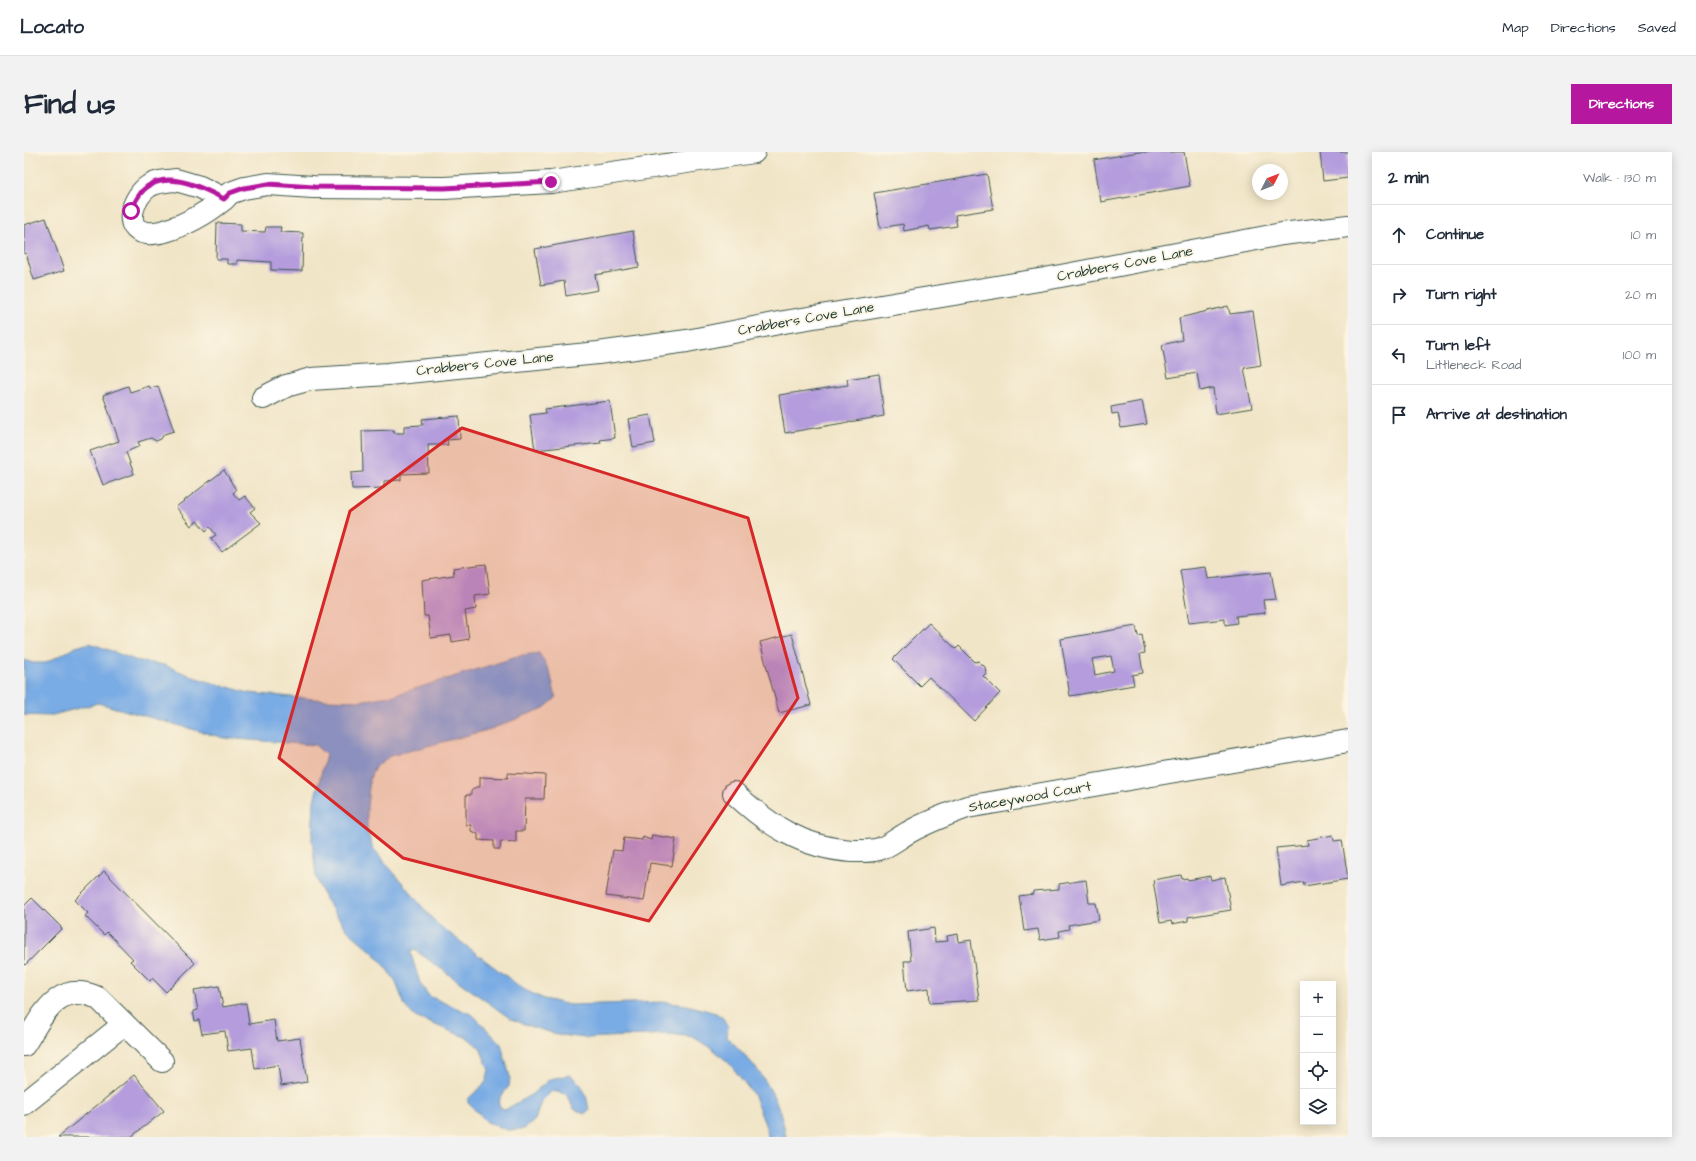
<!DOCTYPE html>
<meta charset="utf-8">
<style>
body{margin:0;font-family:"Architects Daughter",sans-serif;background:#f2f2f3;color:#1f2937}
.controls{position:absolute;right:12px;bottom:12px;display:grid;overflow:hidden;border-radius:0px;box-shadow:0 2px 10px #0003}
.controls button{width:36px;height:36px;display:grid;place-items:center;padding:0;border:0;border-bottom:1px solid #e0e1e3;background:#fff;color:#1f2937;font:20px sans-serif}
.compass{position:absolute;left:1228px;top:12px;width:36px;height:36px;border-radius:50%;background:#fff;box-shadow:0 2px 10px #0003;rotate:48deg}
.stop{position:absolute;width:12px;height:12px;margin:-9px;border:3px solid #b5179e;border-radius:50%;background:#fff}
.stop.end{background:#b5179e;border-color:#fff;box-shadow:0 1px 4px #0008}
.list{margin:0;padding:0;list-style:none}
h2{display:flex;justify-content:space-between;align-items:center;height:52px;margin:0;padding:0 16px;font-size:17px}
h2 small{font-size:13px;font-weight:400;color:#747a83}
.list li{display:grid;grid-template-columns:26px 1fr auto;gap:12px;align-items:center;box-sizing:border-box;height:60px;padding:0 16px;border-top:1px solid #e0e1e3}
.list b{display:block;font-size:15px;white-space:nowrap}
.list p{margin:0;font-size:13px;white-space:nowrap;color:#747a83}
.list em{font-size:13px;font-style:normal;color:#747a83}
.icon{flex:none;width:22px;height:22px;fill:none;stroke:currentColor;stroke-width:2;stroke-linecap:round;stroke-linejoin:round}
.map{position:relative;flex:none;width:1324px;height:985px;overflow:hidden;border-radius:0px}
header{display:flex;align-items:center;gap:24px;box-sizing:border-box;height:56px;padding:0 20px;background:#fff;border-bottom:1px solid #e0e1e3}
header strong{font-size:19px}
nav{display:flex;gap:22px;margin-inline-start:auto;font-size:14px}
.intro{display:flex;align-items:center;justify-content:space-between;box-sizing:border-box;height:96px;padding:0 24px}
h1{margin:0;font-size:28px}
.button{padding:10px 18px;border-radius:0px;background:#b5179e;color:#fff;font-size:14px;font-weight:700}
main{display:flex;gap:24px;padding:0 24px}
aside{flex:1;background:#fff;border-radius:0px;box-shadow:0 2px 10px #0003}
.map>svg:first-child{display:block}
.water{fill:#79abe4;stroke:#4c748c}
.building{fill:#b49cdd;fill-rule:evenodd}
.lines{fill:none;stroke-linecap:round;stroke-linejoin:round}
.street-casing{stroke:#3e564a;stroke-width:24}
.street{stroke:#fff;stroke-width:22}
.route{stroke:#b5179e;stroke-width:5}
.marked{fill:#d62828;fill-opacity:0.2;stroke:#d62828;stroke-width:3;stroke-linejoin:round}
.labels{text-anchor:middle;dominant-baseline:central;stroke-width:3.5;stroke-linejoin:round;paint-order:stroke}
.street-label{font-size:14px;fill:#1f3d34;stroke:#fcf5e5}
</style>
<header>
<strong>Locato</strong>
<nav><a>Map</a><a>Directions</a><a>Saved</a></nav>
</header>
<div class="intro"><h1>Find us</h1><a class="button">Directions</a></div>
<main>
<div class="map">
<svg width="1324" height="985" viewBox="0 0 1324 985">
<rect width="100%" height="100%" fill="#fcf5e5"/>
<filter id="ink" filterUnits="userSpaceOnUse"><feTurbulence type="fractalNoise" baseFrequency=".025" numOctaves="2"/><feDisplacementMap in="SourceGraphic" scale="8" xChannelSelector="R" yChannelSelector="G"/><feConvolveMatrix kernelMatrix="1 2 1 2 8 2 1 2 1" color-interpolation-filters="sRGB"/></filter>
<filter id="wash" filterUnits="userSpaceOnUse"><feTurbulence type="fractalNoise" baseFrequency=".012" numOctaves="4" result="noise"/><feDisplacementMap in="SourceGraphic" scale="16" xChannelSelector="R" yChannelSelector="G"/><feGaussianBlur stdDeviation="0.9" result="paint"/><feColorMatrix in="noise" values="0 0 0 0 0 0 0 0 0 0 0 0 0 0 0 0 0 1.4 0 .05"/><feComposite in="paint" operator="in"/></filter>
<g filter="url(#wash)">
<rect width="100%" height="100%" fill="#f1e5c7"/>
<!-- water -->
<path class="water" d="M66,491L111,508L140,513L172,526L225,541L301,548L335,549L371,543L499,503L515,501L526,520L532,546L520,556L467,577L366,604L351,615L346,626L343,655V680L349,696L412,771L499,837L520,847L546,853L638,850L663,853L692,861L699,866L704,875L703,885C734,915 755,941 762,985H743L742,975L729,942L706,912L690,898L669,885L645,882L562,886L536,883L508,875L487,867L391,798L386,799L396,831L405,844L449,863L477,892L486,925L485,934L476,946L475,954L481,958L508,942L526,927L545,923C560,933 562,940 565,958L560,962L550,957L542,942L528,939L517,950L511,968L500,977L483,978L463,970L444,951V947L462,930L465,918L456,896L444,886L391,865L381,854L371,828L351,802L324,779L301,747L292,725L288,687L290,649L302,603L291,593L200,586L74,551L25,564L0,563V508L9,511H22L52,495Z"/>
<g id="blocks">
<!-- building -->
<g class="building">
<polygon points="1115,0 1160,0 1166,34 1077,50 1070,8"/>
<polygon points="1296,0 1324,0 1324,26 1299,29"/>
<polygon points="963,22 969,57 931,63 933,74 906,78 905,74 880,79 879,72 856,76 850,41"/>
<polygon points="22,66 40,119 10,128 2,101 0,102 0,73"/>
<polygon points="193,71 217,72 217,79 241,80 242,75 257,75 256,80 279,81 278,119 247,118 247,110 213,108 213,112 203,112 203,107 192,107"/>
<polygon points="609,79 615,115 571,123 574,138 542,144 540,129 517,133 511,97"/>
<polygon points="1204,154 1206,162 1229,159 1237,213 1220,216 1228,256 1192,262 1189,236 1176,239 1173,221 1144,226 1138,193 1158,188 1155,166"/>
<polygon points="855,222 860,264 761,281 755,243 824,233 823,227"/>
<polygon points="104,234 106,240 125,234 126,236 134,234 150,279 140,282 137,287 132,289 127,286 114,290 116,294 102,300 110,322 79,333 66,299 95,289 79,243"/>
<polygon points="586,249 591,286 576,288 577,291 511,298 506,263 522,261 521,257"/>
<polygon points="1118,249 1123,272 1097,276 1094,261 1088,262 1087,255"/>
<polygon points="626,263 631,291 609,295 604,267"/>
<polygon points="435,264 436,287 423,288 424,293 404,293 405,321 377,322 377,328 360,329 360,336 328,337 327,321 339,320 338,279 370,278 370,281 380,281 380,274 399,273 398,267"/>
<polygon points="200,318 212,338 209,341 215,348 221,344 231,356 226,360 237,371 198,400 187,386 192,383 186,375 182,379 173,369 167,374 152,355"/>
<polygon points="462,412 466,442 451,444 452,457 441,459 445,487 428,490 427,483 407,486 404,464 400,464 398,428 430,423 429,416"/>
<polygon points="1182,415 1184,427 1247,420 1252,447 1239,448 1241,461 1212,464 1213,471 1201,473 1201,467 1165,471 1156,418"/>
<polygon points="905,471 932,497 935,494 951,510 955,509 961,515 962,521 959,524 976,541 950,569 905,525 896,534 869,507"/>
<path d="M1112,474L1114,484L1118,483L1121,501L1116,502L1119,521L1108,523L1110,533L1046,544L1037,487ZM1087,504L1090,519L1071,523L1068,507Z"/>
<polygon points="768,482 787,553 755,561 736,490"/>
<polygon points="484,621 521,623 520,647 501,647 500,679 492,679 492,690 477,689 476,697 470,697 470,689 454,688 454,682 447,679 447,673 442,673 442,643 447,643 447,639 452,635 456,635 456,625 484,626"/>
<polygon points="628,683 652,687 648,714 626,711 620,749 582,744 589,698 598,699 600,686 618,688 619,685 627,688"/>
<polygon points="1309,683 1310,689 1318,688 1324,727 1280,734 1280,730 1257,734 1252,696 1284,693 1283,688"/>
<polygon points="80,719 171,811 142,840 128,826 126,829 106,809 109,807 83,780 80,783 61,764 64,761 51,748"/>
<polygon points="1157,723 1158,727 1163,726 1164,728 1186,724 1187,728 1201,725 1207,758 1164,765 1164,769 1148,772 1147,769 1136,771 1129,728"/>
<polygon points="1062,728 1065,751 1072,751 1075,768 1044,773 1045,777 1035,779 1036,785 1016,788 1014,777 1000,779 995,744 1009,742 1009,739 1035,737 1035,732"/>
<polygon points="8,746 38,776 0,814 0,754"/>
<polygon points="910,776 911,790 924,789 923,784 934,782 935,790 947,788 955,848 906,851 905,836 883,839 880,809 887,809 884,780"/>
<polygon points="195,834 199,855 222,851 225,872 250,868 253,889 276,886 283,930 257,934 254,913 231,917 228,896 204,899 201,879 178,882 175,868 171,869 169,859 174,858 170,838"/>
<polygon points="110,923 140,959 107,985 34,985"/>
</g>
</g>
</g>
<g filter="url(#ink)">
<use href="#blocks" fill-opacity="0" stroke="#3e564a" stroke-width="1"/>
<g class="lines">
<!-- street casing -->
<g class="street-casing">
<g id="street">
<path d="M152,28L176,35L200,47C182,62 164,72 141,79C136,80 128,82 123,81C96,78 110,43 125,34C134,29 142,29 152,28Z"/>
<polyline points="200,47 206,41 220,36 244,32 289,35 420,36 527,30 730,0"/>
<polyline points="239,246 262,234 287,227 364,222 574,201 663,189 760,170 1021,127 1258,82 1324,74"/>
<path d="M710,641C744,673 779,696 828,699C838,699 849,700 858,696C868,692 877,684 887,679C905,669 924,662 943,655L1324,589"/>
<path d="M0,893C18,865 33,827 74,846L138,909"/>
<polyline points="0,952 100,872"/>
</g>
</g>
<!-- street -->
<use href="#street" class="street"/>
</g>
</g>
<g class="lines" filter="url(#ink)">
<!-- route -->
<path class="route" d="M107,59C109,55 111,49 114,45C134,13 176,34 200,47L206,41L220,36L244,32L290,35L420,36L527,30"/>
</g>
<!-- marked area -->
<path class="marked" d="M438,276L724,366L774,546L625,769L379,706L255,606L326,359Z"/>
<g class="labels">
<!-- street labels -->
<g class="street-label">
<text transform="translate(1101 112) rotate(-11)">Crabbers Cove Lane</text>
<text transform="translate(782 167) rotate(-10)">Crabbers Cove Lane</text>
<text transform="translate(461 212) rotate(-6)">Crabbers Cove Lane</text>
<text transform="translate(1006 645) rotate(-10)">Staceywood Court</text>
</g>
</g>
</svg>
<div class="controls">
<button>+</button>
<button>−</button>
<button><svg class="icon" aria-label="locate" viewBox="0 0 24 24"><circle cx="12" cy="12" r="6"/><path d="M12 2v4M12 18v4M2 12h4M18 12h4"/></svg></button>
<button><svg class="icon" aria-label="layers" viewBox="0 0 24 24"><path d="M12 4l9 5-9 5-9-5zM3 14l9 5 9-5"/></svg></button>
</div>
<svg class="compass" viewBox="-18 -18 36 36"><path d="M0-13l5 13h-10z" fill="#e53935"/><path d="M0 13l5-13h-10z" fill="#747a83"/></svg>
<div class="stop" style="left:107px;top:59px"></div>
<div class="stop end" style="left:527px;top:30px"></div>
</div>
<aside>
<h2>2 min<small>Walk · 130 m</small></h2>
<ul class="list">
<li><svg class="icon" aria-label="ahead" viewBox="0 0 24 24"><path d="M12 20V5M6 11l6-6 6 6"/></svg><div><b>Continue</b></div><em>10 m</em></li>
<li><svg class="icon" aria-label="right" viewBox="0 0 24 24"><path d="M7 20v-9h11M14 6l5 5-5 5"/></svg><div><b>Turn right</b></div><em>20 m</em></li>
<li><svg class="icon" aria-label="left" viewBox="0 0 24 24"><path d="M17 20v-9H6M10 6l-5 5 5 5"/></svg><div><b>Turn left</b><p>Littleneck Road</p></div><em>100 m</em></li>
<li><svg class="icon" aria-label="arrive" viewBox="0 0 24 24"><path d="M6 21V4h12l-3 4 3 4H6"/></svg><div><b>Arrive at destination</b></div></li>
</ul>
</aside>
</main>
